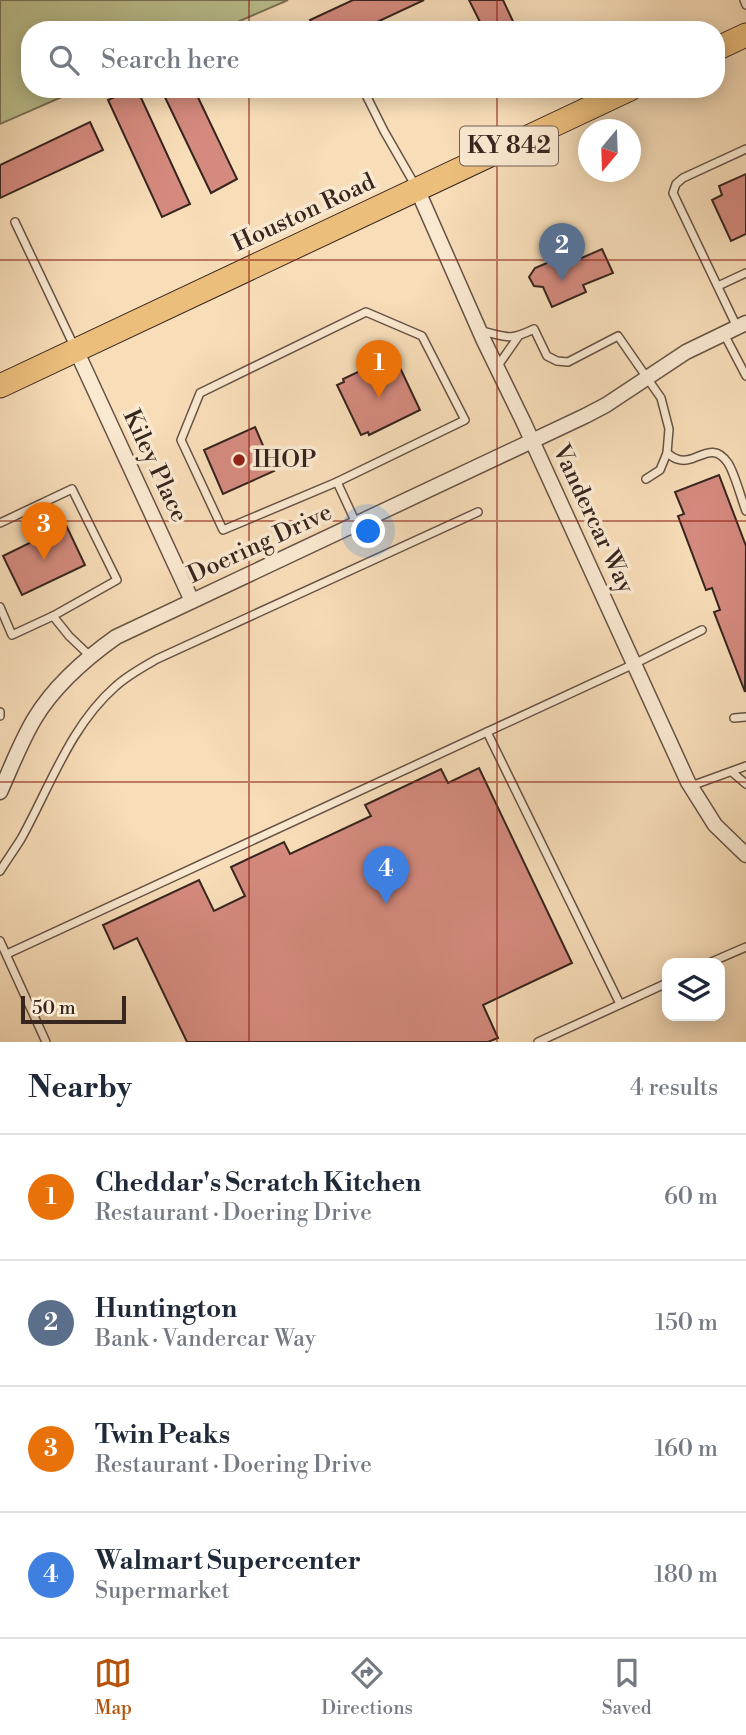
<!DOCTYPE html>
<meta charset="utf-8">
<style>
body{margin:0;font-family:"Libre Bodoni",serif;background:#f6f6f7;color:#1f2937}
.controls{position:absolute;right:21px;bottom:21px;display:grid;overflow:hidden;border-radius:14px;box-shadow:0 4px 18px #0003}
.controls button{width:63px;height:63px;display:grid;place-items:center;padding:0;border:0;border-bottom:2px solid #e0e1e3;background:#fff;color:#1f2937;font:35px sans-serif}
.compass{position:absolute;left:578px;top:119px;width:63px;height:63px;border-radius:50%;background:#fff;box-shadow:0 4px 18px #0003;rotate:199deg}
.scale{position:absolute;left:21px;bottom:18px;width:105px;box-sizing:border-box;padding-left:7px;border:4px solid #37251f;border-top:0;font-size:19px;line-height:24px;white-space:nowrap;color:#37251f;-webkit-text-stroke:5px #fae9d1;paint-order:stroke}
.you{position:absolute;left:369px;top:532px;width:24px;height:24px;margin:-18px;border:5px solid #fff;border-radius:50%;background:#1a73e8;box-shadow:0 0 0 10px #1a73e833}
.badge{display:grid;place-items:center;width:46px;height:46px;border-radius:50%;background:#b45309;color:#fff;font-size:23px;font-weight:700}
.pin{position:absolute;translate:-50% -58px;filter:drop-shadow(0 2px 4px #0008)}
.pin::after{content:'';position:absolute;top:37px;width:24px;height:21px;background:inherit;clip-path:polygon(0 0,100% 0,50% 100%)}
.list{margin:0;padding:0;list-style:none}
h2{display:flex;justify-content:space-between;align-items:center;height:91px;margin:0;padding:0 28px;font-size:30px}
h2 small{font-size:23px;font-weight:400;color:#747a83}
.list li{display:grid;grid-template-columns:46px 1fr auto;gap:21px;align-items:center;box-sizing:border-box;height:126px;padding:0 28px;border-top:2px solid #e0e1e3}
.list b{display:block;font-size:26px;white-space:nowrap}
.list p{margin:0;font-size:23px;white-space:nowrap;color:#747a83}
.list em{font-size:23px;font-style:normal;color:#747a83}
.icon{flex:none;width:38px;height:38px;fill:none;stroke:currentColor;stroke-width:2;stroke-linecap:round;stroke-linejoin:round}
.map{position:relative;flex:none;width:746px;height:1042px;overflow:hidden}
.search{position:absolute;background:#fff;box-shadow:0 4px 18px #0003;left:21px;right:21px;top:21px;height:77px;display:flex;align-items:center;gap:18px;box-sizing:border-box;padding:0 24px;border-radius:28px;color:#747a83;font-size:26px}
.sheet{height:595px;background:#fff}
nav{display:flex;justify-content:space-around;align-items:center;box-sizing:border-box;height:98px;border-top:2px solid #e0e1e3;background:#fff;font-size:19px;color:#747a83}
nav a{display:grid;justify-items:center;gap:4px}
nav .on{color:#b45309}
.map>svg:first-child{display:block}
.green{fill:#bcc18f;stroke:#7a7357;stroke-width:2}
.building{fill:#d48a7e;stroke:#37251f;stroke-width:2}
.lines{fill:none;stroke-linecap:round;stroke-linejoin:round}
.service-casing{stroke:#675345;stroke-width:10}
.minor-casing{stroke:#675345;stroke-width:17}
.primary-casing{stroke:#37251f;stroke-width:25}
.service{stroke:#fae9d1;stroke-width:7}
.minor{stroke:#fae9d1;stroke-width:14}
.primary{stroke:#ecbe7c;stroke-width:23}
.grid{fill:none;stroke:#8f2418;stroke-width:2;stroke-opacity:0.55}
.poi-dot{fill:#8f2418;stroke:#fae9d1;stroke-width:2.5}
.labels{text-anchor:middle;dominant-baseline:central;stroke-width:7;stroke-linejoin:round;paint-order:stroke}
.shield{fill:#fae9d1;stroke:#726054;stroke-width:2}
.shield-label{font-size:23px;font-weight:bold;fill:#37251f}
.street-label{font-size:24px;fill:#37251f;stroke:#fae9d1}
.poi-label{font-size:24px;fill:#37251f;stroke:#fae9d1;text-anchor:start}
</style>
<div class="map">
<svg width="746" height="1042" viewBox="0 0 746 1042">
<rect width="100%" height="100%" fill="#f7ddb8"/>
<filter id="stains"><feTurbulence type="fractalNoise" baseFrequency=".00286" numOctaves="4"/><feColorMatrix values="0 0 0 0 .2 0 0 0 0 .09 0 0 0 0 .02 0 0 0 .5 -.17"/></filter>
<radialGradient id="worn" r=".72"><stop offset=".6" stop-color="#630" stop-opacity="0"/><stop offset="1" stop-color="#630" stop-opacity=".3"/></radialGradient>
<!-- green -->
<polygon class="green" points="0,0 288,0 219,30 30,30 30,89 80,89 0,124"/>
<!-- building -->
<g class="building">
<polygon points="353,0 424,0 360,30 315,30 310,20"/>
<polygon points="469,0 503,0 517,30 484,30"/>
<polygon points="132,89 137,89 190,204 162,217 108,100"/>
<polygon points="161,89 194,89 237,179 211,193"/>
<polygon points="90,122 103,150 0,198 0,165"/>
<polygon points="746,174 746,234 731,241 712,200 722,195 719,186"/>
<polygon points="602,249 613,273 583,285 586,292 552,307 543,287 534,286 529,277 535,268 573,252 577,260"/>
<polygon points="394,355 420,410 369,435 368,432 361,435 337,385 344,382 343,379"/>
<polygon points="255,427 274,471 223,494 204,450"/>
<polygon points="719,475 746,546 745,692 714,612 720,610 712,588 706,590 678,516 684,514 675,492"/>
<polygon points="66,525 85,565 22,595 3,556"/>
<polygon points="479,768 572,963 483,1005 498,1038 488,1042 187,1042 137,938 114,949 103,925 199,880 214,911 245,896 231,867 284,842 290,854 371,816 365,805 441,769 448,783"/>
</g>
<g class="lines">
<!-- service casing -->
<g class="service-casing">
<g id="service">
<polyline points="744,0 746,5"/>
<polyline points="363,89 384,131 415,185"/>
<polyline points="15,222 74,346"/>
<polyline points="718,286 746,273"/>
<polygon points="366,312 422,336 465,420 337,482 223,530 181,440 200,393"/>
<polyline points="737,327 673,193 676,184 683,178 746,149"/>
<path d="M482,331C508,337 509,341 534,329L547,356L557,361L568,362L618,336L661,398L669,429L667,453L660,470L646,479"/>
<polyline points="724,334 746,376"/>
<polyline points="497,367 518,337"/>
<path d="M667,453C670,455 673,458 677,459C696,466 711,438 728,463C735,474 741,498 746,511"/>
<polyline points="337,482 356,523"/>
<polyline points="0,523 72,489 117,580 53,616 12,635 0,607"/>
<polyline points="53,616 69,636 90,656"/>
<polyline points="0,712 0,716"/>
<polyline points="734,718 746,717"/>
<polyline points="487,732 620,1004"/>
<polyline points="732,772 746,784"/>
<polyline points="691,786 746,766"/>
<path d="M0,871C7,860 14,850 21,839C50,787 70,726 116,686C128,675 143,667 157,659L478,512"/>
<polyline points="0,941 46,1042"/>
<polyline points="7,954 634,664 702,630"/>
<polyline points="709,963 746,947"/>
<polyline points="538,1042 667,983"/>
</g>
</g>
<!-- minor casing -->
<g class="minor-casing">
<g id="minor">
<polyline points="417,189 484,341 523,421 688,782 715,825 746,855"/>
<polyline points="76,350 192,601"/>
<path d="M0,792C11,768 21,741 35,718C55,685 85,659 116,637L585,416L606,405L686,352L746,323"/>
</g>
</g>
<!-- primary casing -->
<g class="primary-casing">
<g id="primary">
<polyline points="716,49 746,35"/>
<polyline points="0,386 630,89"/>
</g>
</g>
<!-- service -->
<use href="#service" class="service"/>
<!-- minor -->
<use href="#minor" class="minor"/>
<!-- primary -->
<use href="#primary" class="primary"/>
</g>
<!-- grid -->
<path class="grid" d="M249,0V30M497,0V30M249,89V1042M497,89V1042M0,260H746M0,521H746M0,782H746"/>
<!-- markers -->
<circle class="poi-dot" cx="239" cy="460" r="7"/>
<g class="labels">
<!-- shield labels -->
<rect class="shield" x="460" y="126.5" width="98" height="39" rx="5"/>
<g class="shield-label">
<text x="509" y="146">KY 842</text>
</g>
<!-- street labels -->
<g class="street-label">
<text transform="translate(304 213) rotate(-25)">Houston Road</text>
<text transform="translate(155 466) rotate(65)">Kiley Place</text>
<text transform="translate(593 519) rotate(65)">Vandercar Way</text>
<text transform="translate(260 544) rotate(-25)">Doering Drive</text>
</g>
<!-- poi labels -->
<g class="poi-label">
<text x="253" y="460">IHOP</text>
</g>
</g>
<rect width="100%" height="100%" filter="url(#stains)"/>
<rect width="100%" height="100%" fill="url(#worn)"/>
</svg>
<div class="controls">
<button><svg class="icon" aria-label="layers" viewBox="0 0 24 24"><path d="M12 4l9 5-9 5-9-5zM3 14l9 5 9-5"/></svg></button>
</div>
<svg class="compass" viewBox="-18 -18 36 36"><path d="M0-13l5 13h-10z" fill="#e53935"/><path d="M0 13l5-13h-10z" fill="#747a83"/></svg>
<div class="scale">50 m</div>
<div class="you"></div>
<div class="pin badge" style="left:379px;top:398px;background:#e8710a">1</div>
<div class="pin badge" style="left:562px;top:281px;background:#5c6f8a">2</div>
<div class="pin badge" style="left:44px;top:560px;background:#e8710a">3</div>
<div class="pin badge" style="left:386px;top:904px;background:#3f7fe0">4</div>
<div class="search"><svg class="icon" aria-label="search" viewBox="0 0 24 24"><circle cx="10" cy="10" r="6"/><path d="M15 15l6 6"/></svg>Search here</div>
</div>
<section class="sheet">
<h2>Nearby<small>4 results</small></h2>
<ul class="list">
<li><span class="badge" style="background:#e8710a">1</span><div><b>Cheddar's Scratch Kitchen</b><p>Restaurant · Doering Drive</p></div><em>60 m</em></li>
<li><span class="badge" style="background:#5c6f8a">2</span><div><b>Huntington</b><p>Bank · Vandercar Way</p></div><em>150 m</em></li>
<li><span class="badge" style="background:#e8710a">3</span><div><b>Twin Peaks</b><p>Restaurant · Doering Drive</p></div><em>160 m</em></li>
<li><span class="badge" style="background:#3f7fe0">4</span><div><b>Walmart Supercenter</b><p>Supermarket</p></div><em>180 m</em></li>
</ul>
</section>
<nav>
<a class="on"><svg class="icon" aria-label="map" viewBox="0 0 24 24"><path d="M3 6l6-2 6 2 6-2v14l-6 2-6-2-6 2zM9 4v14M15 6v14"/></svg>Map</a>
<a><svg class="icon" aria-label="directions" viewBox="0 0 24 24"><path d="M12 3l9 9-9 9-9-9zM9 14v-3h6M13 9l2 2-2 2"/></svg>Directions</a>
<a><svg class="icon" aria-label="saved" viewBox="0 0 24 24"><path d="M7 4h10v16l-5-4-5 4z"/></svg>Saved</a>
</nav>
